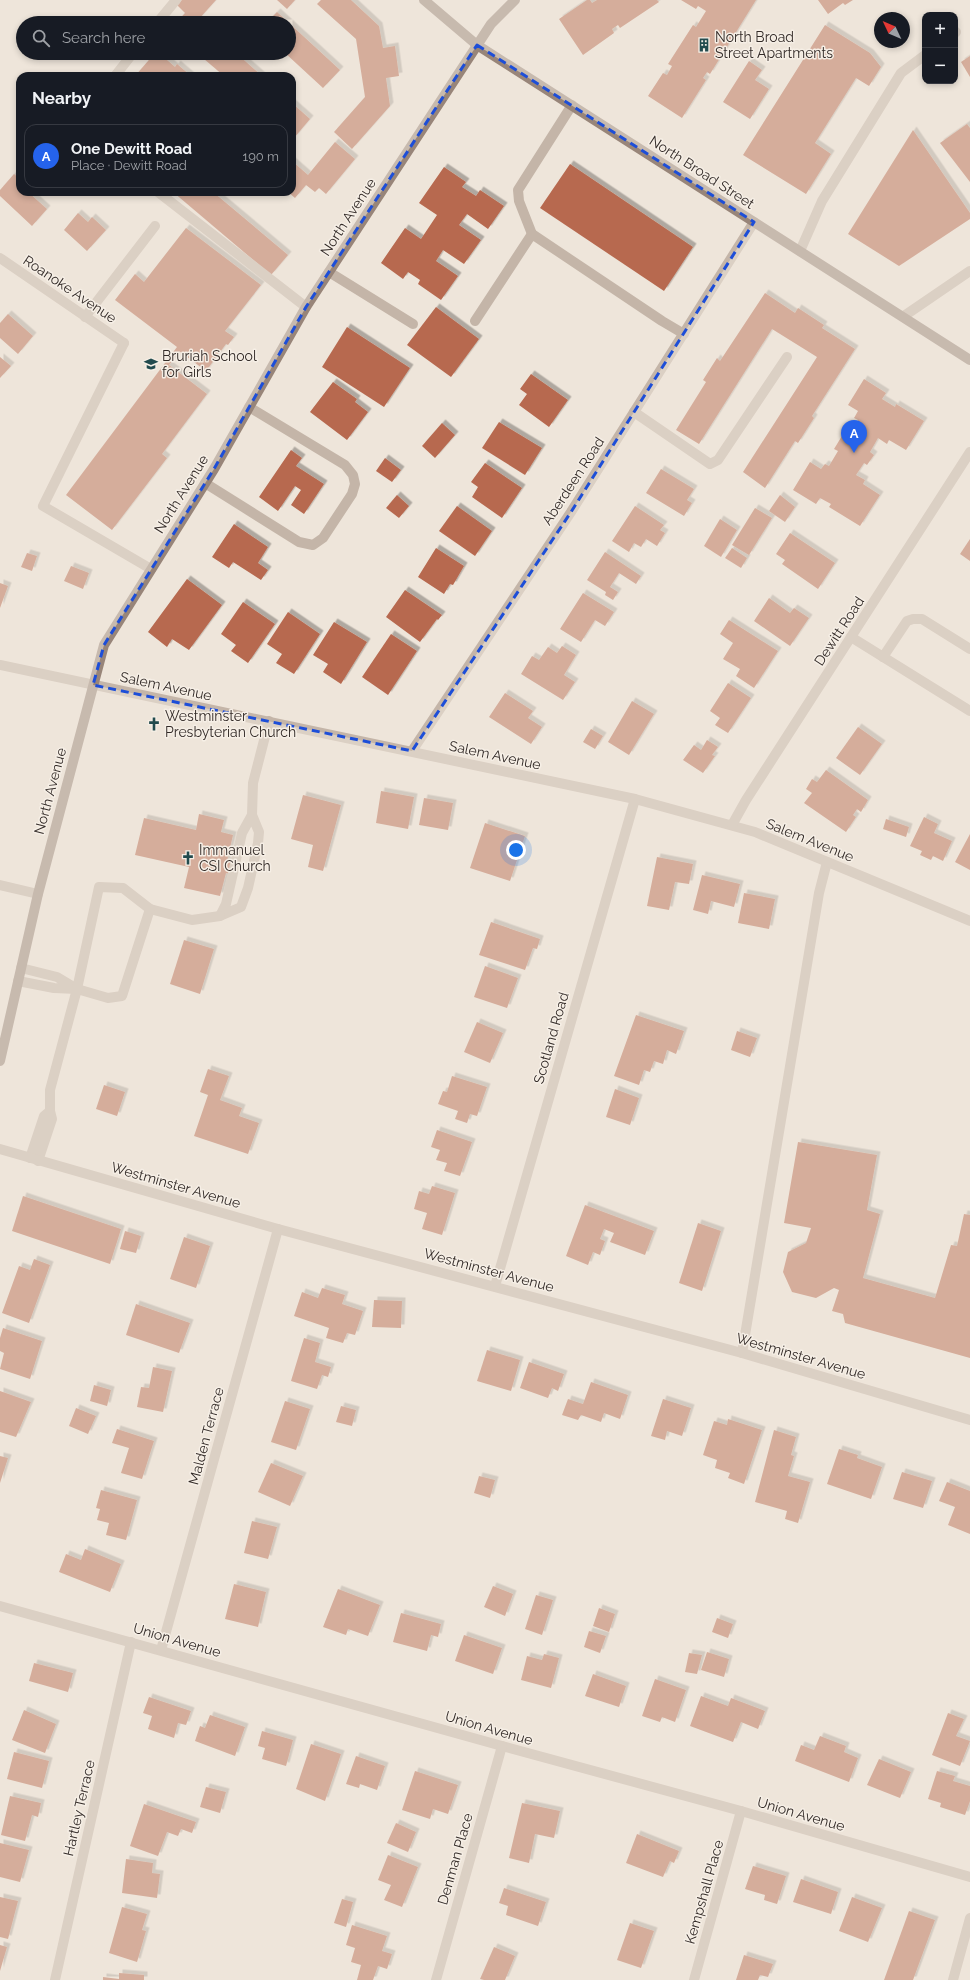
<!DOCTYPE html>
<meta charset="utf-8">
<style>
body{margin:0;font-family:Raleway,sans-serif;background:#242831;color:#f1f3f6}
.controls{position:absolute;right:12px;top:12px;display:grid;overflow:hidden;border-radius:8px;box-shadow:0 2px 6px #0003}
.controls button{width:36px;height:36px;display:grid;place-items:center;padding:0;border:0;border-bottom:1px solid #363941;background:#171b24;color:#f1f3f6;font:20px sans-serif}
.compass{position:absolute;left:874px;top:12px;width:36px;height:36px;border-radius:50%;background:#171b24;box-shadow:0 2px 6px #0003;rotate:314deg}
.you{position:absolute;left:516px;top:850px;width:14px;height:14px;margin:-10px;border:3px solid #fff;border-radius:50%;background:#1a73e8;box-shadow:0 0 0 6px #1a73e833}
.badge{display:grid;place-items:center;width:26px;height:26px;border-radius:50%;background:#2563eb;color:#fff;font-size:13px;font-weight:700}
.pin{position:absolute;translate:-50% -33px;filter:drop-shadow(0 1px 2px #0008)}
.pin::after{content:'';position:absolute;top:21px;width:14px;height:12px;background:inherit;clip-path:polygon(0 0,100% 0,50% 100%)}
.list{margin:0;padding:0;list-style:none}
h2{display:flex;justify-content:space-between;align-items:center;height:52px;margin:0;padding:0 16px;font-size:17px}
h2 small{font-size:13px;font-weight:400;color:#9ea1a6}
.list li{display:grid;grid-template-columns:26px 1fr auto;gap:12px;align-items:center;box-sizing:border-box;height:64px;margin:0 8px 8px;padding:0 8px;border:1px solid #363941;border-radius:12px}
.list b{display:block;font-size:15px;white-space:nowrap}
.list p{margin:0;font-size:13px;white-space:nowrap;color:#9ea1a6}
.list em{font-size:13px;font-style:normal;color:#9ea1a6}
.icon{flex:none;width:22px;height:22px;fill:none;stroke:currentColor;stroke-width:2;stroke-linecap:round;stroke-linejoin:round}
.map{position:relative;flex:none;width:970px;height:1980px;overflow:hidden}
.search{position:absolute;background:#171b24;box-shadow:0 2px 6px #0003;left:16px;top:16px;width:280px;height:44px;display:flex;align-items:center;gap:10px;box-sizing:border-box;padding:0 14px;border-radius:22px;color:#9ea1a6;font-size:15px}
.panel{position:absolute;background:#171b24;box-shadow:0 2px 6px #0003;left:16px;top:72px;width:280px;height:124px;border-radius:12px}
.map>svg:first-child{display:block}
.building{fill:#b7694f;filter:url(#shadow)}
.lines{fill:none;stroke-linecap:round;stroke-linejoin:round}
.lane{stroke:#c4b5a8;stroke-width:10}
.street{stroke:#c4b5a8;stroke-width:10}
.secondary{stroke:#988579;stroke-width:10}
.marked{fill:none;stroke:#1d4ed8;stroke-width:3;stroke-dasharray:8 5;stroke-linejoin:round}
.labels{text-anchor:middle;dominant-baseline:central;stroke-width:3;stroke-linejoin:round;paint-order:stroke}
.poi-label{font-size:14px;fill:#322a27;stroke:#f6efe6;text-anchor:start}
.street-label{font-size:14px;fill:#322a27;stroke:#f6efe6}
</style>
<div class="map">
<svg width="970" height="1980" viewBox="0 0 970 1980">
<defs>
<filter id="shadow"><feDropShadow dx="3.5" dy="-3.5" stdDeviation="0" flood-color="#0004"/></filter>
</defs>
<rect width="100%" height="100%" fill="#eee5da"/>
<!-- building -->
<g class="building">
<polygon points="182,0 216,0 198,20 202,23 176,23 185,13 177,5"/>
<polygon points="277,0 295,0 287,9"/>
<polygon points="321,0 351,0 379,26 383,48 395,46 399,76 386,78 390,106 352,149 334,132 365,97 356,39 317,4"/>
<polygon points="587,0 590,0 592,3 597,0 657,0 659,2 620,28 618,25 612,29 614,33 583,55 559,19"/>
<polygon points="681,0 756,0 710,74 707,72 703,78 706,80 682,118 648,96 663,73 667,75 672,66 668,64 693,25 696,27 706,11 698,6 696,9"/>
<polygon points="818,0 853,0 845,5 843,3 828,14"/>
<polygon points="277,12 340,70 323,88 285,53 289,53 289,23 266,23"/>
<polygon points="825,25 870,53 881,67 869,86 856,78 815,143 831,154 806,194 743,155"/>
<polygon points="155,53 159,53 175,67 177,64 191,76 135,76"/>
<polygon points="197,53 236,53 262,76 224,76"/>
<polygon points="970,56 970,77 961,62"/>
<polygon points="749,61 762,70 755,80 769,89 750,119 723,102"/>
<polygon points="292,103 310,119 294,138 292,136"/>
<polygon points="967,124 970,128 970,182 940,143"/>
<polygon points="913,130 970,213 970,219 899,266 848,234"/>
<polygon points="335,142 355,159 326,194 319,188 315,192 306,185 295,198 288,192 292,192 292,161 308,175"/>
<polygon points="570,164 693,247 664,291 540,208"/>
<polygon points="444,167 466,182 462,187 476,196 480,190 504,206 488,229 467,214 459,225 481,240 464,264 443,250 436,261 458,276 441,300 418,284 420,280 408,272 403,279 381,263 405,228 421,239 437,215 419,203"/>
<polygon points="14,174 20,179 20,192 28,192 47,209 32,226 0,196 0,190"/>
<polygon points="173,192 213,192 288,255 271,275"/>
<polygon points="78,213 88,222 92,217 106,230 87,251 64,230"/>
<polygon points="186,228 261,285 225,331 234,337 228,345 226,344 206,371 179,351 169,365 207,394 162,454 167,458 112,530 66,495 177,347 115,300 135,274 144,282"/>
<polygon points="765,293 795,313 798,308 824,325 822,328 855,349 812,416 814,418 798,443 795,441 765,488 743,472 817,357 772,329 699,444 676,430 706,382 703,380 717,358 720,361"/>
<polygon points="436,307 479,339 451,377 407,345"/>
<polygon points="8,314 33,336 18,354 0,338 0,323"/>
<polygon points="347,327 410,368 384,407 322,367"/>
<polygon points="0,357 11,366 0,378"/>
<polygon points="531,374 568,400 549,427 519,405 527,394 520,389"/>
<polygon points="864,379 886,393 882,399 895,407 896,404 924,421 906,450 889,440 887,444 878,438 870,452 874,455 867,465 864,463 856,475 865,480 863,484 880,495 860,526 829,507 831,504 820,498 816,504 793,490 810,462 821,469 825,464 829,466 838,451 834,449 845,431 849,434 858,420 854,418 858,411 848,405"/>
<polygon points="333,382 357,399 355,402 368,412 347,440 310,412"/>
<polygon points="499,422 542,448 525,475 482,448"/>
<polygon points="442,423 455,435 435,458 422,446"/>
<polygon points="291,450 302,458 296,466 324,484 304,514 291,505 301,490 295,486 278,511 259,497"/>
<polygon points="385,458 401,470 392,482 376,471"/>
<polygon points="485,463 522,488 502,518 472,497 478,487 471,482"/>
<polygon points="661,469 694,489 687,500 692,503 684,516 646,493"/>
<polygon points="397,495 409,506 399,518 386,508"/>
<polygon points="780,495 795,507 785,522 769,511"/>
<polygon points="457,506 492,531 475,556 439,531"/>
<polygon points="635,506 664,525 660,530 665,533 657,546 646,539 641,547 634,543 629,552 612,541"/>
<polygon points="755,508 772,518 749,555 732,545"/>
<polygon points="720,519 737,530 721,557 704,546"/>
<polygon points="234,524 268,547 258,563 268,570 261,580 233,562 229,568 212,557"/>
<polygon points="790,533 835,563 818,589 782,564 785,560 776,554"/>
<polygon points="970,539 970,561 960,554"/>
<polygon points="436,548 464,566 453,585 450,584 444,594 418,577"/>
<polygon points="732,548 747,558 741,568 725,558"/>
<polygon points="605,552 641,576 636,584 619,573 610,587 618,592 613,600 605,595 606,592 587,580"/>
<polygon points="27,553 37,556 32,571 21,567"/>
<polygon points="71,566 89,573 83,589 64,581"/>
<polygon points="187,579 222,605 189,650 172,639 167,647 148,632"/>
<polygon points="0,583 8,586 0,608"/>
<polygon points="405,590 442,615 438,620 437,619 420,642 386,617"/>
<polygon points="583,593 614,612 605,626 595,620 581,642 560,629"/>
<polygon points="769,598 790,613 794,608 809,618 790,646 754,621"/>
<polygon points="243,602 275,624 248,663 231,651 236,645 221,634"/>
<polygon points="288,612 320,634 294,674 276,663 282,654 267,644"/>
<polygon points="729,620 778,651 754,688 736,676 740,669 723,659 733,643 720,634"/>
<polygon points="334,622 367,642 341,684 323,672 328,664 313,655"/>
<polygon points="391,634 417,651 388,695 362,677"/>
<polygon points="562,646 576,655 564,675 575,682 563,700 521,674 532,656 539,660 548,647 557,653"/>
<polygon points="728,683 751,698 728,733 715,725 720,718 710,711"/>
<polygon points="505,693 533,711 528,718 542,727 531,744 489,717"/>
<polygon points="632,701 654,714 629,755 608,742"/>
<polygon points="858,727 882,744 860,775 836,758"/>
<polygon points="591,729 603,736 595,749 583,742"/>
<polygon points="707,740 718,747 712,755 715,756 703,773 683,760 694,745 701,750"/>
<polygon points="826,770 868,800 861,812 857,809 853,815 856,817 846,832 804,803 812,793 806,789 812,779 817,782"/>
<polygon points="381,791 414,797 408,829 376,823"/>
<polygon points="303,795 341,805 323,871 308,867 313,845 291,839"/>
<polygon points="424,798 453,803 448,830 419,825"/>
<polygon points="199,814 224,820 221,832 233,835 227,861 233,862 230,874 226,873 220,896 184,888 189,867 135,855 144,818 196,830"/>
<polygon points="924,817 938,824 934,833 952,841 943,861 933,856 931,860 920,855 922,851 910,846"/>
<polygon points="886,819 909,827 906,837 883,829"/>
<polygon points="485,823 525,836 510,881 470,868"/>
<polygon points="970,834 970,870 955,862"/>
<polygon points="657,857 693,864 689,884 675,882 669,910 647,906"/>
<polygon points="702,875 740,884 734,907 711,901 708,914 693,910"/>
<polygon points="744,893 775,899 769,929 738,923"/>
<polygon points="491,922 540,939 537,949 533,948 525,970 479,955"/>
<polygon points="184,940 214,949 200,994 170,984"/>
<polygon points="485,966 518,978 507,1008 474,997"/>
<polygon points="636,1015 684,1031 676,1054 667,1050 663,1064 654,1061 650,1072 644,1070 639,1085 614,1076"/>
<polygon points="477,1022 503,1033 490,1063 464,1052"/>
<polygon points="737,1031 757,1038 750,1057 731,1050"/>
<polygon points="208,1069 229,1076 220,1100 242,1108 239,1116 259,1123 248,1154 194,1136 208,1095 200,1092"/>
<polygon points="452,1076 487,1087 477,1116 470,1114 467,1123 455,1119 458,1111 438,1104 443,1091 447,1092"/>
<polygon points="104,1085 125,1092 117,1116 96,1109"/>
<polygon points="615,1089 639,1098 630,1125 606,1117"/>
<polygon points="437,1130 472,1142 460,1176 444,1171 447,1163 436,1160 440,1150 431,1147"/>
<polygon points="798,1142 877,1155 867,1210 880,1214 863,1278 935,1298 951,1245 957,1246 964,1214 970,1215 970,1358 845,1323 843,1314 832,1311 839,1290 834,1288 816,1298 792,1292 783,1272 788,1252 806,1243 811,1228 784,1223"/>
<polygon points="432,1186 455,1193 442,1235 422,1229 427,1213 414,1209 419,1191 429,1194"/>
<polygon points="23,1196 121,1229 110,1264 12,1231"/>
<polygon points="585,1205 654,1231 645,1255 610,1242 614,1233 604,1229 600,1239 605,1241 600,1255 593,1252 588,1265 566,1256"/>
<polygon points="698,1223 721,1231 702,1291 679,1283"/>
<polygon points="125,1231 141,1236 136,1253 120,1249"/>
<polygon points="184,1237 210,1246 196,1288 170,1279"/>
<polygon points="34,1259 50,1265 29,1323 2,1313 19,1266 30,1270"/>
<polygon points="322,1288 345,1295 342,1304 363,1311 355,1335 347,1333 343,1343 326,1338 329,1328 294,1316 302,1292 318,1298"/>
<polygon points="374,1300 402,1301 401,1328 372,1327"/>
<polygon points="136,1304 190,1323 179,1353 126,1335"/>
<polygon points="3,1328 42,1341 30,1379 0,1369 4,1353 0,1351 0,1338"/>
<polygon points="304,1338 320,1343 315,1362 331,1367 328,1377 322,1375 317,1389 291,1381"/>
<polygon points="487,1350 520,1360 511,1391 477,1381"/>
<polygon points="529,1362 564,1374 558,1391 552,1388 548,1398 520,1388"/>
<polygon points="153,1367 172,1371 163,1412 137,1407 141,1387 149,1388"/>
<polygon points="591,1382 628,1395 620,1419 604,1413 601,1422 581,1415 578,1420 562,1415 568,1399 583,1404"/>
<polygon points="94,1385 111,1390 107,1406 90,1401"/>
<polygon points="0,1391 31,1402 16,1437 0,1432"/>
<polygon points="663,1399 691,1408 682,1436 667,1431 665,1440 651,1436"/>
<polygon points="285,1401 310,1409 296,1450 271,1442"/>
<polygon points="341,1406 356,1410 352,1426 336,1422"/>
<polygon points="76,1408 96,1416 88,1434 69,1426"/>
<polygon points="728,1419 762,1430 744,1484 728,1478 730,1473 715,1468 717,1460 703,1455 714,1421 727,1425"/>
<polygon points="117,1429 154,1441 142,1479 121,1473 129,1448 112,1443"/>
<polygon points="774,1430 796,1437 791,1455 794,1456 788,1476 810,1482 798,1523 785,1519 787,1511 755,1502"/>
<polygon points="839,1449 858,1455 857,1458 882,1467 871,1499 827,1484"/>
<polygon points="0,1456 8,1458 0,1483"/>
<polygon points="271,1463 303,1476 290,1506 258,1492"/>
<polygon points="902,1472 932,1481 923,1508 893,1499"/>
<polygon points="479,1476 495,1480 490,1498 474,1493"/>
<polygon points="947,1482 970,1491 970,1534 948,1525 955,1507 939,1501"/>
<polygon points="101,1490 137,1500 126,1540 106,1535 109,1523 97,1520 100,1509 96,1508"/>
<polygon points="252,1521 277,1527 268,1559 244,1553"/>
<polygon points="85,1549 121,1564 110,1592 59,1572 66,1554 81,1560"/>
<polygon points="234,1584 266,1592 258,1627 225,1619"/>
<polygon points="493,1586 513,1594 505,1616 484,1607"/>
<polygon points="338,1589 380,1605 368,1636 348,1629 346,1635 323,1627"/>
<polygon points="536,1595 553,1600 542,1635 525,1629"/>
<polygon points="599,1608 615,1614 609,1632 593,1626"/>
<polygon points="401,1613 441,1624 438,1637 431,1635 427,1651 393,1642"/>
<polygon points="717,1618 733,1624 728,1638 712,1632"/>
<polygon points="589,1631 606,1636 600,1653 584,1647"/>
<polygon points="464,1635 502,1648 493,1674 455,1661"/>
<polygon points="707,1652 729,1659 724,1677 701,1670"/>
<polygon points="689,1653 702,1655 697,1674 685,1672"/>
<polygon points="544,1654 559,1658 551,1688 521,1680 527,1656 542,1660"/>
<polygon points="34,1663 73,1673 68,1692 29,1681"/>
<polygon points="593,1674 626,1686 619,1707 585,1696"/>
<polygon points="655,1679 686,1690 675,1722 662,1717 660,1722 642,1716"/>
<polygon points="701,1696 728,1706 731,1698 765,1711 758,1729 741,1722 733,1742 690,1726"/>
<polygon points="149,1697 191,1711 186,1725 178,1723 174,1738 148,1729 152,1716 143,1713"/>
<polygon points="24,1710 56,1724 45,1753 12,1740"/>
<polygon points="948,1713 964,1719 956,1736 970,1741 960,1766 932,1755"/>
<polygon points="210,1715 245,1727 235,1756 195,1741 200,1726 205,1728"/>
<polygon points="262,1731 293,1740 286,1766 262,1759 265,1748 258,1746"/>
<polygon points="820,1736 846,1746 844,1752 858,1758 849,1782 795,1761 801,1745 814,1750"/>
<polygon points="311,1744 341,1754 325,1801 296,1789"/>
<polygon points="14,1752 49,1761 42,1788 7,1779"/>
<polygon points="356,1756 385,1766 377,1790 360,1784 359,1788 346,1784"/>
<polygon points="879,1759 911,1772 900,1798 867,1785"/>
<polygon points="415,1771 458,1785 448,1814 433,1809 430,1819 402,1810"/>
<polygon points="937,1771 955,1776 953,1781 970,1786 970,1801 965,1815 940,1807 941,1803 928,1799"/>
<polygon points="206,1787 226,1792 220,1813 200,1807"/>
<polygon points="10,1796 41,1803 38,1817 32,1815 25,1841 1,1835"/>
<polygon points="522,1803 560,1811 554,1838 535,1834 529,1863 509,1858"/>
<polygon points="144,1804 196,1822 192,1833 181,1829 178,1836 167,1832 158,1856 130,1846"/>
<polygon points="396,1823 416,1832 408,1852 387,1843"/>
<polygon points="637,1834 679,1851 674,1863 670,1861 663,1877 626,1863"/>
<polygon points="0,1843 29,1850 20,1882 0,1877"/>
<polygon points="388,1855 418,1867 402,1907 384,1900 391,1885 378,1880"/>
<polygon points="126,1859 153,1863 152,1873 160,1874 157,1898 122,1893"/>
<polygon points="753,1866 786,1876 777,1904 764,1900 765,1895 745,1889"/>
<polygon points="801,1879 838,1892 831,1914 793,1902"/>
<polygon points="504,1888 546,1902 538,1926 506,1915 508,1906 499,1903"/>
<polygon points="0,1897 18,1901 8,1939 0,1937"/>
<polygon points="852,1897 882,1908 868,1942 839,1931"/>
<polygon points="342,1899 353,1902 346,1927 334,1923"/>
<polygon points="122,1907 147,1914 142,1930 146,1931 137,1962 109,1953"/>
<polygon points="909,1911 935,1920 913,1980 884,1980"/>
<polygon points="630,1923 654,1931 641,1968 617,1960"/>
<polygon points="352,1925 387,1936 382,1951 392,1954 387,1969 378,1966 373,1980 357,1980 361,1965 351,1962 355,1948 346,1945"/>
<polygon points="0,1945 7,1947 0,1971"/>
<polygon points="494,1947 515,1956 505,1980 484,1980 480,1979"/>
<polygon points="744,1955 773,1964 768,1977 760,1975 758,1980 736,1980"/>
<polygon points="119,1973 144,1975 144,1980 103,1980 103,1977 119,1979"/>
</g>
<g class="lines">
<!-- lane -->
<g class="lane">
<polyline points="157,23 176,0"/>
<polyline points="955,33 956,32"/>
<polyline points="115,76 133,53"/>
<polyline points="158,192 306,307"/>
<polyline points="532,234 519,201 518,190 572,105"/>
<polyline points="800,251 822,201 901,73 925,55"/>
<polyline points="329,272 413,324"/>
<polyline points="85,317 155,226"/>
<polyline points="475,321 532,234 662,321 684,334"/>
<polyline points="124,343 43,506 151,569"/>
<polyline points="634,412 710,464 718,460 787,357"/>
<polyline points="205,483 299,542 313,545 323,538 352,494 355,484 353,475 345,465 249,407"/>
<polyline points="851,637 970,711"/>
<polyline points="883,657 907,621 913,619 922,619 970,649"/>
<polyline points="252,815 242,833 226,904 220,916 241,907 248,888 258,843 259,832 252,815 253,783 269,721"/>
<polyline points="0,885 38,894"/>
<polyline points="18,981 54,988 77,989 57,977 21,968"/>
<polyline points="77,989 108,998 122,996 150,909 192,920 220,916"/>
<polyline points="50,1111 50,1090 77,989 99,887 123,888 150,909"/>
<polyline points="30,1158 44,1116 50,1111 52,1119 38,1161"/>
<polyline points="742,1353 819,893 827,862"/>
</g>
<!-- street -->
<g class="street">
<polyline points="0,258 124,343"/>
<polyline points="904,316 970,271"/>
<polyline points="0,665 635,799 755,832 970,921"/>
<polyline points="412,751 571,512 754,222"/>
<polyline points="732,825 746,800 970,452"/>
<polyline points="0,1149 278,1229 742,1353 970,1420"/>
<polyline points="495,1286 635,799"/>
<polyline points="0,1606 502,1746 741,1811 970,1877"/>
<polyline points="161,1650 278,1229"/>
<polyline points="55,1980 131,1642"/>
<polyline points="436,1980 502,1746"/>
<polyline points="694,1980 741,1811"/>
<polyline points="953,1980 970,1918"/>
</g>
<!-- secondary -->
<g class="secondary">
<polyline points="424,0 477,45 970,360"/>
<polyline points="0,1061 38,894 104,645 214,469 306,307 491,24 515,0"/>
</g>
</g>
<!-- marked area -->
<path d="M0 0H970V1980H0ZM477,45L754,222L571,512L412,751L93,685L104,645L214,469L306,307Z" fill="#eee5da" fill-opacity=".55" fill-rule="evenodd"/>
<path class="marked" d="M477,45L754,222L571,512L412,751L93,685L104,645L214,469L306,307Z"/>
<!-- icons -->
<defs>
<g id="building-bare" transform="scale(1.08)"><path d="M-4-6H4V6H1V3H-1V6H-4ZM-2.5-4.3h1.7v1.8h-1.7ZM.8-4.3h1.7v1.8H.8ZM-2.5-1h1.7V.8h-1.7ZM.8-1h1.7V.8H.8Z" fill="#224b4e" stroke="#f6efe6" stroke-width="2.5" paint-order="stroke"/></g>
<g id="school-bare" transform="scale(1.08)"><path d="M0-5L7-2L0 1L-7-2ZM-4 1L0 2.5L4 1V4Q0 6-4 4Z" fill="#224b4e" stroke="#f6efe6" stroke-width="2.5" paint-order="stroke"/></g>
<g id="church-bare" transform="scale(1.08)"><path d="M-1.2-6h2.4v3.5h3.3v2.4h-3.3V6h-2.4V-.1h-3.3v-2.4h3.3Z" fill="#224b4e" stroke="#f6efe6" stroke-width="2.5" paint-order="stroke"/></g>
</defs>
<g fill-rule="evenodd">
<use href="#building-bare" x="704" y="45"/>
<use href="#school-bare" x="151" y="364"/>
<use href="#church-bare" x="154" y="724"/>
<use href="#church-bare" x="188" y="858"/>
</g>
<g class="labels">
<!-- poi labels -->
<g class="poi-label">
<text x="715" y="37">North Broad<tspan x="715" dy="16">Street Apartments</tspan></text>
<text x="162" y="356">Bruriah School<tspan x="162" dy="16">for Girls</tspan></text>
<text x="165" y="716">Westminster<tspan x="165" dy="16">Presbyterian Church</tspan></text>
<text x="199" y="850">Immanuel<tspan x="199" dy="16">CSI Church</tspan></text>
</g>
<!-- street labels -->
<g class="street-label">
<text transform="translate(702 172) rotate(33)">North Broad Street</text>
<text transform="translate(348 217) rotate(-57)">North Avenue</text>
<text transform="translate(70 289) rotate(34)">Roanoke Avenue</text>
<text transform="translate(573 481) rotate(-57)">Aberdeen Road</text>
<text transform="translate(181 494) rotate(-58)">North Avenue</text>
<text transform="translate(839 631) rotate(-57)">Dewitt Road</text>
<text transform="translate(166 686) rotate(12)">Salem Avenue</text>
<text transform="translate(495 755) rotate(12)">Salem Avenue</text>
<text transform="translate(50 791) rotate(-75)">North Avenue</text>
<text transform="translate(810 840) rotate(22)">Salem Avenue</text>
<text transform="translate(551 1038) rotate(-74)">Scotland Road</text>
<text transform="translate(176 1185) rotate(16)">Westminster Avenue</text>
<text transform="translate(489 1270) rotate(15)">Westminster Avenue</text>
<text transform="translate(801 1356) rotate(16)">Westminster Avenue</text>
<text transform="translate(206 1436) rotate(-75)">Malden Terrace</text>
<text transform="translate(177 1640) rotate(16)">Union Avenue</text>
<text transform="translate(489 1728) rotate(16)">Union Avenue</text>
<text transform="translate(79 1808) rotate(-77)">Hartley Terrace</text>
<text transform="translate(801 1814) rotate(16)">Union Avenue</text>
<text transform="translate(455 1859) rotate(-74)">Denman Place</text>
<text transform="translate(704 1892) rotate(-74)">Kempshall Place</text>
</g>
</g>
</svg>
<div class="controls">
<button>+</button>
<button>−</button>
</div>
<svg class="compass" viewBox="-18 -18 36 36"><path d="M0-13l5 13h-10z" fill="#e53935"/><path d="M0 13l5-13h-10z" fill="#9ea1a6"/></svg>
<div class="you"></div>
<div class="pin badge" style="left:854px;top:453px">A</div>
<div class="search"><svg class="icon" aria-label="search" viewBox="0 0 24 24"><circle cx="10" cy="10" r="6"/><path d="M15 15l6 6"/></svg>Search here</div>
<section class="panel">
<h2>Nearby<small></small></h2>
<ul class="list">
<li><span class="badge">A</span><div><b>One Dewitt Road</b><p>Place · Dewitt Road</p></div><em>190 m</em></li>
</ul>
</section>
</div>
